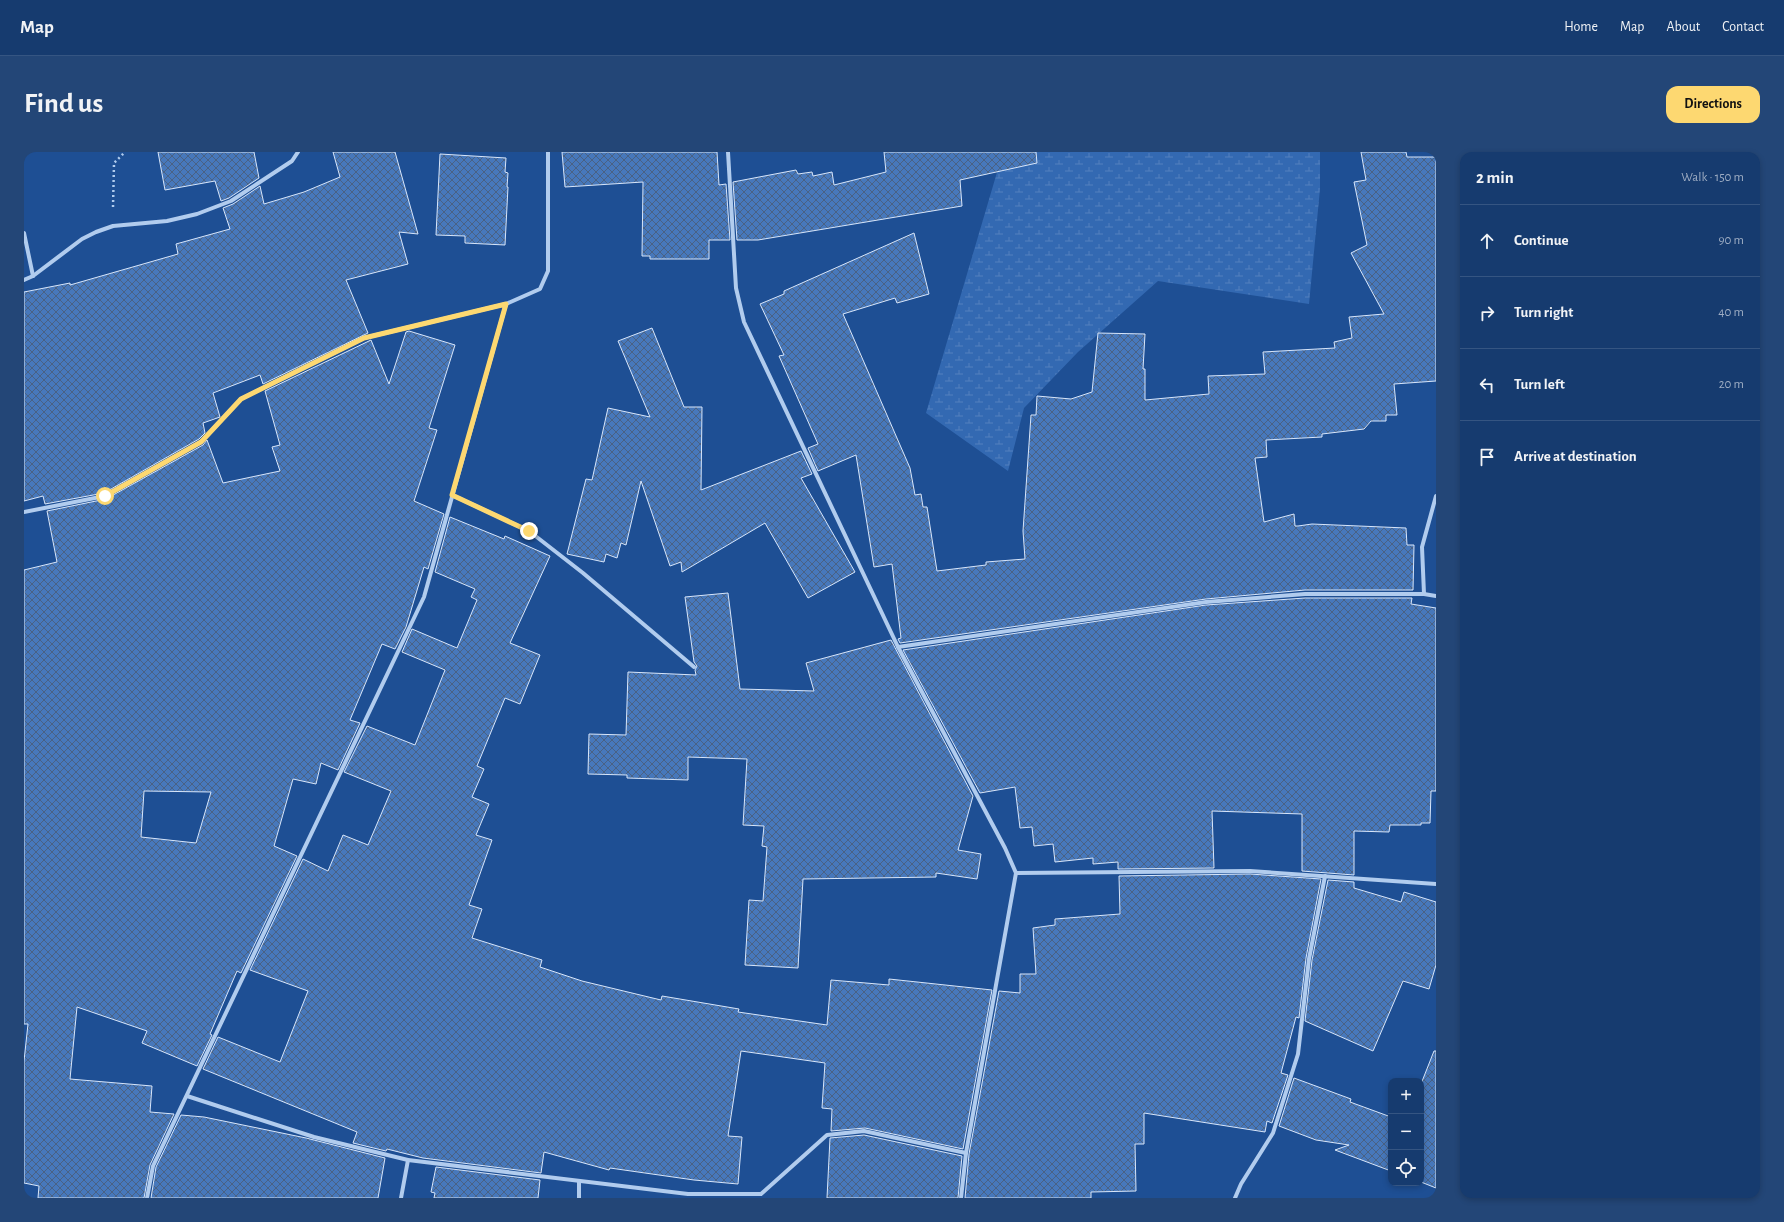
<!DOCTYPE html>
<meta charset="utf-8">
<style>
body{margin:0;font-family:"Alegreya Sans",sans-serif;background:#234677;color:#f1f3f6}
.controls{position:absolute;right:12px;bottom:12px;display:grid;overflow:hidden;border-radius:8px;box-shadow:0 2px 6px #0003}
.controls button{width:36px;height:36px;display:grid;place-items:center;padding:0;border:0;border-bottom:1px solid #355582;background:#163b6f;color:#f1f3f6;font:20px sans-serif}
.stop{position:absolute;width:12px;height:12px;margin:-9px;border:3px solid #fdd871;border-radius:50%;background:#fff}
.stop.end{background:#fdd871;border-color:#fff;box-shadow:0 1px 4px #0008}
.list{margin:0;padding:0;list-style:none}
h2{display:flex;justify-content:space-between;align-items:center;height:52px;margin:0;padding:0 16px;font-size:17px}
h2 small{font-size:13px;font-weight:400;color:#9eadc3}
.list li{display:grid;grid-template-columns:26px 1fr auto;gap:12px;align-items:center;box-sizing:border-box;height:72px;padding:0 16px;border-top:1px solid #355582}
.list b{display:block;font-size:15px;white-space:nowrap}
.list em{font-size:13px;font-style:normal;color:#9eadc3}
.icon{flex:none;width:22px;height:22px;fill:none;stroke:currentColor;stroke-width:2;stroke-linecap:round;stroke-linejoin:round}
.map{position:relative;flex:none;width:1412px;height:1046px;overflow:hidden;border-radius:12px}
header{display:flex;align-items:center;gap:24px;box-sizing:border-box;height:56px;padding:0 20px;background:#163b6f;border-bottom:1px solid #355582}
header strong{font-size:19px}
nav{display:flex;gap:22px;margin-inline-start:auto;font-size:14px}
.intro{display:flex;align-items:center;justify-content:space-between;box-sizing:border-box;height:96px;padding:0 24px}
h1{margin:0;font-size:28px}
.button{padding:10px 18px;border-radius:12px;background:#fdd871;color:#111;font-size:14px;font-weight:700}
main{display:flex;gap:24px;padding:0 24px}
aside{flex:1;background:#163b6f;border-radius:12px;box-shadow:0 2px 6px #0003}
.map>svg:first-child{display:block}
.wetland{fill:url(#wetland-marsh)}
.building{fill:url(#building-cross-hatch);stroke:#d8e6fa;fill-rule:evenodd}
.lines{fill:none;stroke-linecap:round;stroke-linejoin:round}
.path{stroke:#b1ccee;stroke-width:2.5;stroke-dasharray:2 3;stroke-linecap:butt}
.minor{stroke:#b1ccee;stroke-width:4}
.route{stroke:#fdd871;stroke-width:5}
</style>
<header>
<strong>Map</strong>
<nav><a>Home</a><a>Map</a><a>About</a><a>Contact</a></nav>
</header>
<div class="intro"><h1>Find us</h1><a class="button">Directions</a></div>
<main>
<div class="map">
<svg width="1412" height="1046" viewBox="0 0 1412 1046">
<defs>
<pattern id="wetland-marsh" width="20" height="14" patternUnits="userSpaceOnUse"><rect width="20" height="14" fill="#3369b2"/><path d="M1 5h8M5 5V1M11 12h8M15 12V8" fill="none" stroke="#5280be"/></pattern>
<pattern id="building-cross-hatch" width="8" height="8" patternUnits="userSpaceOnUse"><rect width="8" height="8" fill="#4778bb"/><path d="M0 0l8 8M0 8l8-8" fill="none" stroke="#4a6284"/></pattern>
</defs>
<rect width="100%" height="100%" fill="#1e4f94"/>
<!-- wetland -->
<polygon class="wetland" points="979,0 1296,0 1296,37 1285,152 1134,129 1054,200 1000,256 984,319 902,261"/>
<!-- building -->
<g class="building">
<polygon points="134,0 230,0 235,26 205,46 197,49 191,29 141,38"/>
<polygon points="309,0 371,0 394,82 375,80 384,112 322,128 344,181 239,232 236,223 189,241 196,265 179,271 181,281 175,287 80,341 21,352 19,344 0,349 0,140 46,131 46,133 154,102 152,92 206,77 199,56 209,52 236,34 240,52 280,40 316,25"/>
<polygon points="538,0 693,0 695,33 702,32 706,88 685,88 685,107 626,107 626,104 618,104 619,30 541,35"/>
<polygon points="860,0 1012,0 1013,11 936,28 938,54 734,88 713,88 709,30 772,18 774,22 788,20 789,24 808,20 810,33 862,20"/>
<polygon points="1337,0 1382,0 1383,5 1412,5 1412,229 1370,232 1373,263 1362,263 1362,269 1347,269 1340,277 1298,282 1298,285 1242,288 1243,305 1231,306 1240,370 1270,362 1271,374 1274,374 1288,372 1382,376 1383,393 1390,393 1389,438 1281,438 1182,447 876,491 874,487 877,486 868,412 850,415 832,303 794,319 784,296 794,292 755,204 760,203 736,152 760,142 760,139 890,81 905,142 873,151 871,146 819,162 886,316 891,343 897,342 899,355 903,355 913,419 962,413 962,410 1001,407 999,379 1007,263 1012,263 1013,244 1047,247 1068,240 1074,181 1121,182 1119,217 1121,217 1121,248 1185,242 1184,224 1241,222 1239,200 1311,196 1310,190 1328,186 1325,165 1360,162 1327,101 1343,93 1330,30 1342,28"/>
<polygon points="416,2 482,6 481,20 484,21 483,35 484,35 481,93 441,91 441,84 412,83"/>
<polygon points="628,176 660,255 678,255 677,338 777,299 788,322 777,326 831,420 784,446 741,371 658,420 657,410 646,414 617,329 602,393 597,391 593,406 582,402 580,410 543,402 562,327 568,328 584,256 626,265 594,189"/>
<path d="M385,179L431,193L405,276L413,278L390,349L420,362L404,417L400,415L382,475L371,497L358,492L326,568L336,571L314,618L297,611L292,632L269,627L250,694L273,704L217,821L213,819L186,882L188,883L173,914L118,891L123,879L53,855L46,927L128,934L126,960L150,962L126,1013L120,1046H14L15,1034L0,1031V909L4,872H0V418L33,410L23,359L82,347L179,293L183,288L199,331L256,319L248,295L256,293L241,239L347,188L365,232L382,180ZM120,639L187,640L172,691L117,685Z"/>
<polygon points="426,365 480,387 481,384 526,404 486,491 516,503 496,552 481,546 453,614 460,617 448,645 465,652 452,683 468,688 445,753 458,757 448,786 518,808 516,815 558,829 637,848 638,844 715,857 714,860 803,873 807,828 865,833 865,827 968,838 939,997 841,976 807,979 808,957 798,956 801,911 717,899 704,984 718,985 714,1032 670,1028 586,1016 585,1018 520,1000 517,1021 399,1006 363,997 362,999 329,991 333,980 179,917 194,885 256,910 284,839 226,818 279,707 304,719 319,683 344,693 367,639 320,620 343,574 391,593 421,518 378,500 388,477 433,496 453,448 447,445 451,437 411,420"/>
<polygon points="704,441 716,537 790,539 782,511 867,488 949,644 934,698 957,702 953,727 912,721 912,725 779,727 774,816 721,813 725,748 739,749 743,695 738,694 740,674 719,673 723,607 664,605 664,628 603,626 603,623 564,622 565,582 602,583 604,520 672,523 671,518 673,514 670,510 661,445"/>
<polygon points="1281,446 1388,446 1387,452 1412,456 1412,639 1407,639 1406,671 1397,671 1397,673 1366,673 1365,680 1330,679 1330,723 1278,719 1278,662 1188,659 1190,716 1094,717 1094,710 1069,712 1069,706 1031,710 1029,692 1010,694 1008,675 996,676 991,635 956,641 879,498 1182,453"/>
<polygon points="1226,722 1297,727 1282,806 1275,866 1272,865 1257,921 1264,923 1248,971 1243,969 1241,980 1120,961 1120,992 1111,992 1112,1039 1067,1040 1067,1046 941,1046 945,1002 975,839 996,841 996,822 1012,822 1009,776 1031,773 1031,767 1096,762 1095,724"/>
<polygon points="1304,728 1330,730 1330,736 1377,750 1380,740 1412,750 1412,813 1405,837 1379,829 1349,899 1281,869 1288,808"/>
<polygon points="1410,899 1412,899 1412,1036 1397,1030 1397,932"/>
<polygon points="1270,926 1327,947 1326,950 1367,965 1367,1019 1311,998 1325,993 1292,988 1255,974"/>
<polygon points="157,963 180,965 282,986 361,1006 354,1046 127,1046 132,1015"/>
<polygon points="840,983 938,1004 934,1046 803,1046 806,986"/>
<polygon points="412,1015 516,1028 514,1046 410,1046 411,1041 407,1040"/>
</g>
<g class="lines">
<!-- path -->
<polyline class="path" points="89,55 90,11 101,0"/>
<!-- minor -->
<g class="minor">
<polyline points="704,0 712,136 720,170 874,495 981,696 992,721 942,1001 937,1046"/>
<polyline points="0,81 9,124"/>
<polyline points="0,128 9,124 58,87 72,80 89,74 143,69 173,62 207,49 268,9 274,0"/>
<polyline points="428,343 505,379 559,421 670,515"/>
<polyline points="0,360 81,344 177,290 217,247 340,186 482,152 516,137 524,119 524,0"/>
<polyline points="1400,442 1398,395 1412,344"/>
<polyline points="874,495 1182,450 1281,442 1400,442 1412,444"/>
<polyline points="992,721 1226,719 1412,732"/>
<polyline points="163,944 290,985 384,1008 664,1042 737,1042 803,983 840,979 942,1001"/>
<polyline points="123,1046 129,1014 400,445 482,152"/>
<polyline points="377,1046 384,1008"/>
<polyline points="555,1046 555,1029"/>
<polyline points="1211,1046 1217,1032 1249,981 1274,902 1285,807 1301,724"/>
</g>
</g>
<g class="lines">
<!-- route -->
<polyline class="route" points="81,344 177,290 217,247 340,186 482,152 428,343 505,379"/>
</g>
</svg>
<div class="controls">
<button>+</button>
<button>−</button>
<button><svg class="icon" aria-label="locate" viewBox="0 0 24 24"><circle cx="12" cy="12" r="6"/><path d="M12 2v4M12 18v4M2 12h4M18 12h4"/></svg></button>
</div>
<div class="stop" style="left:81px;top:344px"></div>
<div class="stop end" style="left:505px;top:379px"></div>
</div>
<aside>
<h2>2 min<small>Walk · 150 m</small></h2>
<ul class="list">
<li><svg class="icon" aria-label="ahead" viewBox="0 0 24 24"><path d="M12 20V5M6 11l6-6 6 6"/></svg><div><b>Continue</b></div><em>90 m</em></li>
<li><svg class="icon" aria-label="right" viewBox="0 0 24 24"><path d="M7 20v-9h11M14 6l5 5-5 5"/></svg><div><b>Turn right</b></div><em>40 m</em></li>
<li><svg class="icon" aria-label="left" viewBox="0 0 24 24"><path d="M17 20v-9H6M10 6l-5 5 5 5"/></svg><div><b>Turn left</b></div><em>20 m</em></li>
<li><svg class="icon" aria-label="arrive" viewBox="0 0 24 24"><path d="M6 21V4h12l-3 4 3 4H6"/></svg><div><b>Arrive at destination</b></div></li>
</ul>
</aside>
</main>
